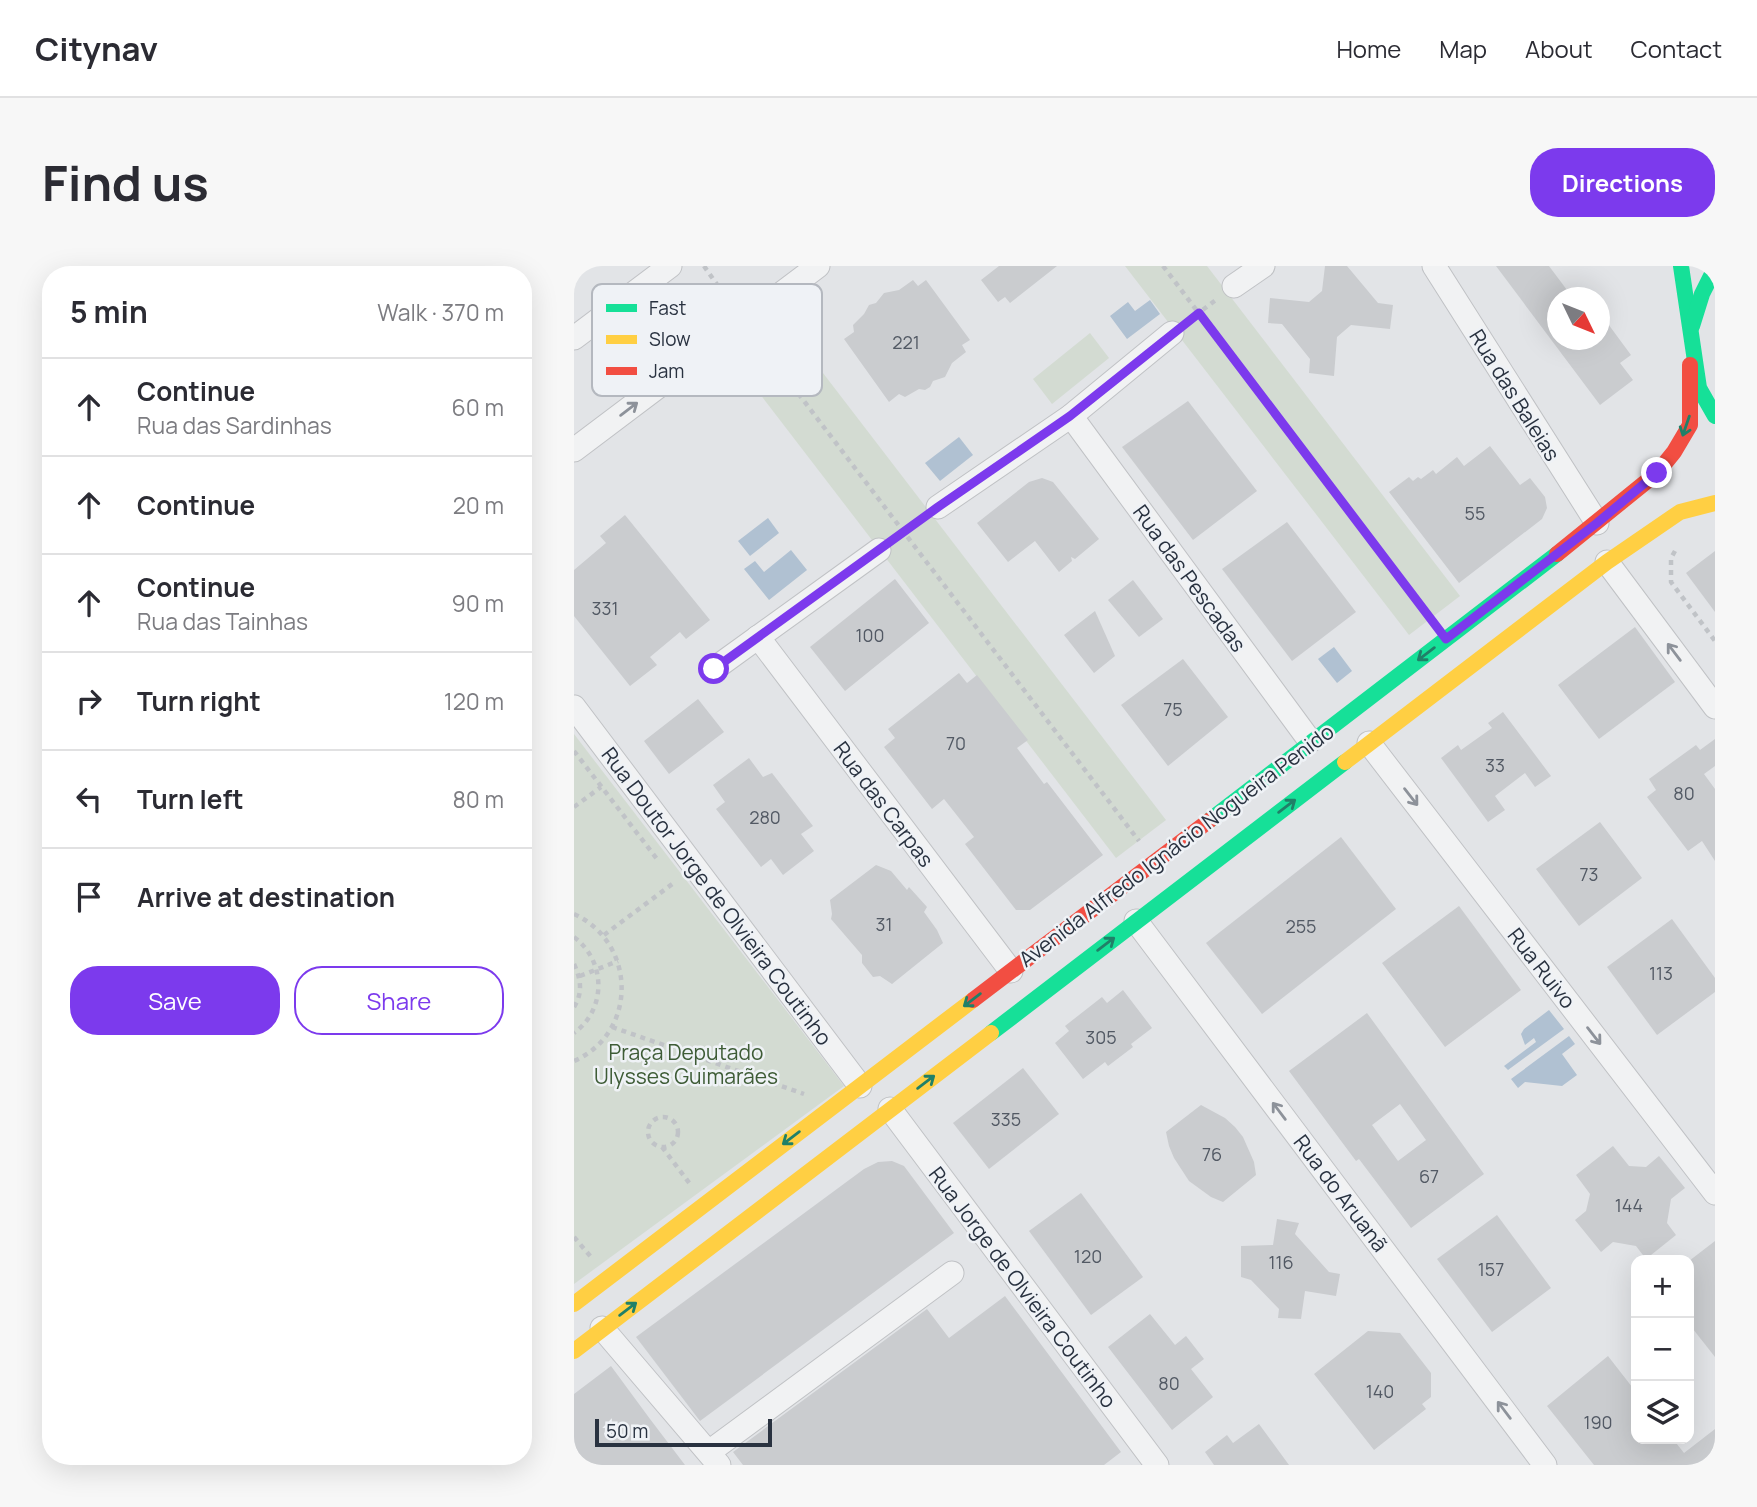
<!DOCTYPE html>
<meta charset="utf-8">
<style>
body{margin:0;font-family:Manrope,sans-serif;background:#f7f7f7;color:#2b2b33}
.controls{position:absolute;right:21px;bottom:21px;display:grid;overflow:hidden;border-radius:14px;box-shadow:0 7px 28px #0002}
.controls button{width:63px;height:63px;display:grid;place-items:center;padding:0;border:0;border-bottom:2px solid #e1e1e2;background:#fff;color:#2b2b33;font:35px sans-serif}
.compass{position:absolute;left:973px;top:21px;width:63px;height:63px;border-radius:50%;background:#fff;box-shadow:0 7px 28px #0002;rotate:133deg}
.scale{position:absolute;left:21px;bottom:18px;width:177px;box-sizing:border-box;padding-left:7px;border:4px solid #293240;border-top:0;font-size:19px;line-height:24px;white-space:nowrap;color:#293240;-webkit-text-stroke:5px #eff2f6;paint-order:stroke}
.stop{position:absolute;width:21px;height:21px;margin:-16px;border:5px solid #7c3aed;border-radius:50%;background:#fff}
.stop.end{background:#7c3aed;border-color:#fff;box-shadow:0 2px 7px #0008}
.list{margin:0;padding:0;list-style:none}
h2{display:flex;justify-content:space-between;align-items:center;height:91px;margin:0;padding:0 28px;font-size:30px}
h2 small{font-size:23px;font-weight:400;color:#7c7c81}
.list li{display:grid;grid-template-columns:46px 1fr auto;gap:21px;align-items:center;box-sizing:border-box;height:98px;padding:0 28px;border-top:2px solid #e1e1e2}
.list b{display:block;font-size:26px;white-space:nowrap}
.list p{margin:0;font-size:23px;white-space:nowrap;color:#7c7c81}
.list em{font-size:23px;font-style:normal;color:#7c7c81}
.actions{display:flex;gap:14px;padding:21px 28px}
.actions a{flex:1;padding:16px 0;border:2px solid #7c3aed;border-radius:28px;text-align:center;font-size:24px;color:#7c3aed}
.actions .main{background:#7c3aed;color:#fff}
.icon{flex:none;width:38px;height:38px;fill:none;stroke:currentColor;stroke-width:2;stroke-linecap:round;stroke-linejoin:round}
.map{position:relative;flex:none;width:1141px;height:1199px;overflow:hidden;border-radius:28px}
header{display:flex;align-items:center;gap:42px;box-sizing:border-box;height:98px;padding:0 35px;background:#fff;border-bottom:2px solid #e1e1e2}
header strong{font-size:33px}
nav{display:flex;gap:38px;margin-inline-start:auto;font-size:24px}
.intro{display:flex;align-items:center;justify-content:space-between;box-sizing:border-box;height:168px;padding:0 42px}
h1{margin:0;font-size:49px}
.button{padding:18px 32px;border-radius:28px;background:#7c3aed;color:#fff;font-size:24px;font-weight:700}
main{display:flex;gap:42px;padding:0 42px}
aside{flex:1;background:#fff;border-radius:28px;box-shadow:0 7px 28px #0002}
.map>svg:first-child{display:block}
.green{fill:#d3dbd2}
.water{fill:#b0c1d2}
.building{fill:#cacccf;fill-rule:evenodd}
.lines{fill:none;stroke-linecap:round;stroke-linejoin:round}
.street-casing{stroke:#c0c2c5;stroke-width:25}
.path{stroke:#c0c3c7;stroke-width:4.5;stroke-dasharray:5 5;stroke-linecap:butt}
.street{stroke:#f1f2f3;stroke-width:23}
.fast{stroke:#16e098;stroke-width:16}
.slow{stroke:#ffcf43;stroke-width:16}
.jam{stroke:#f24e42;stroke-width:16}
.oneway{stroke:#8d929a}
.oneway2{stroke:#208068}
.route{stroke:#7c3aed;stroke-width:9}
.labels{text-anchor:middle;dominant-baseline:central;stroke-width:5;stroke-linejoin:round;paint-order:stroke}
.number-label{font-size:18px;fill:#525964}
.street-label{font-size:21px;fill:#293240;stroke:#eff2f6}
.park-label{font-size:21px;fill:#3e5c36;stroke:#eff2f6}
.key{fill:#eff2f6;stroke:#b4b8bf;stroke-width:2}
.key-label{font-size:19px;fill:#293240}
</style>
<header>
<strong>Citynav</strong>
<nav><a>Home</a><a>Map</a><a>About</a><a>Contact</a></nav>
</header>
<div class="intro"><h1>Find us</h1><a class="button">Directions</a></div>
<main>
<aside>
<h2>5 min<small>Walk · 370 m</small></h2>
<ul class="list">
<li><svg class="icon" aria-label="ahead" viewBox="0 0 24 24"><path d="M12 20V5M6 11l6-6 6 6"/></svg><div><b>Continue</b><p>Rua das Sardinhas</p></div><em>60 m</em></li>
<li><svg class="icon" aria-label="ahead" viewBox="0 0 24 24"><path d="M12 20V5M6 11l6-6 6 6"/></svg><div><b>Continue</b></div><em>20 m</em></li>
<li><svg class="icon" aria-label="ahead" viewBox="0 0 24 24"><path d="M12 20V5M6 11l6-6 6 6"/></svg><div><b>Continue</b><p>Rua das Tainhas</p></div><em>90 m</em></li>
<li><svg class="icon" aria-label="right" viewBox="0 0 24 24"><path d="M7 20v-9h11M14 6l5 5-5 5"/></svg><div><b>Turn right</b></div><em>120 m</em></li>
<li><svg class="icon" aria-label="left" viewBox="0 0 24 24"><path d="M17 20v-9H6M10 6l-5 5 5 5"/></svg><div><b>Turn left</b></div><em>80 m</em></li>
<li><svg class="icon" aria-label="arrive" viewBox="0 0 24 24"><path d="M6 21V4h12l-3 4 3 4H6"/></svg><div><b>Arrive at destination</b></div></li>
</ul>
<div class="actions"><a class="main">Save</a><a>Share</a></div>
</aside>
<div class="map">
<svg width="1141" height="1199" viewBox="0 0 1141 1199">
<rect width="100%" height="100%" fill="#e2e4e7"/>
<!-- green -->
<g class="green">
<polygon points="551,0 633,0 886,330 835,369"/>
<polygon points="206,51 592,554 542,592 156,89"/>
<polygon points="516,67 535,92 478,138 459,113"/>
<polygon points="0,468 270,820 0,1018"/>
</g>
<!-- water -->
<g class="water">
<polygon points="576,34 586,48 553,73 536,50 554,36 561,45"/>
<polygon points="385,171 399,189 366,215 351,197"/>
<polygon points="194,252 205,267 176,290 164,275"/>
<polygon points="217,284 233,304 195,334 170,303 181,295 190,306"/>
<polygon points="760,381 778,405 763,417 744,393"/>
<polygon points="975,744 990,763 934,804 930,800 962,776 960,772 951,779 947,768 950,763"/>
<polygon points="995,770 1001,778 988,788 1003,809 988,820 951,816 944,822 937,813"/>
</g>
<!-- building -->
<g class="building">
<polygon points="425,0 483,0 436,37 431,31 424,36 407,14"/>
<polygon points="751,0 773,0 804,37 819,39 816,63 777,59 763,71 760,110 735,107 736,93 708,58 694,57 696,32 735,36 748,25"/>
<polygon points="922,0 975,0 999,32 984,32 984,74 1026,74 1026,47 1057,89 1046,97 1059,114 1026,139"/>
<polygon points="339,14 344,20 352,14 396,74 388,79 392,86 378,97 371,111 359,115 356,121 351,124 345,123 331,131 325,128 315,136 270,73 280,66 279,59 290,48 295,39 302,37 310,27 325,24"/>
<polygon points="614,135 683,225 619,274 548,181"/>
<polygon points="916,180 946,219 956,212 971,231 973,242 968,253 885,317 815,226 835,211 839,215 844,211 847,213 859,204 862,208 883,191 890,200"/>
<polygon points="468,212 479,216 525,273 501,293 497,291 498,295 485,306 461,275 434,296 403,257 455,216"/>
<polygon points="51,249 136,354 112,373 106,366 76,391 83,399 56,420 0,350 0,304 32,277 26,270"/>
<polygon points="713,256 782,346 718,395 648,303"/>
<polygon points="1141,285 1141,346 1112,307"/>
<polygon points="321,313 355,357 271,425 236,381"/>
<polygon points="559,314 589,353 565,371 534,334"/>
<polygon points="521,345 541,390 520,407 490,369"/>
<polygon points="1061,361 1101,416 1025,473 984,419"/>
<polygon points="609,393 654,451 594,500 547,439"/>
<polygon points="385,407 393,417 403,409 454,474 443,482 470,518 473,516 529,589 456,644 442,644 391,578 400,571 370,533 358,543 310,481 321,472 314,463"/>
<polygon points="124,433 150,466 95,508 70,475"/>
<polygon points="929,446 977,510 961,521 951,507 921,530 931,544 914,556 867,492 884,479 887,484 918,462 914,457"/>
<polygon points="1141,473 1141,500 1130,508 1141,523 1141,595 1128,575 1114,585 1073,531 1082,524 1075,513 1122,479 1126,484"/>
<polygon points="175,492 189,511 198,507 239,560 227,568 240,585 209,609 197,593 187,601 142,543 151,536 139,519"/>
<polygon points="1026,556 1068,612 1005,660 962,603"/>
<polygon points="767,571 822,643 688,748 632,677"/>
<polygon points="302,599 317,605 333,624 335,621 353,641 350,646 363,664 369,677 318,718 306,710 299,711 288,697 288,689 257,653 258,648 256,634"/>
<polygon points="885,640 947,724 871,781 808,697"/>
<polygon points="1098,653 1141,712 1141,726 1083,769 1033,701"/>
<polygon points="549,724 578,762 557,778 559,781 534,800 531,796 509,813 481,777 495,765 491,760 528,731 533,737"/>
<path d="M793,747L910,908L837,962L785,893L782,895L715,805ZM826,838L852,874L824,895L798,859Z"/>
<polygon points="449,802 485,848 415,903 379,857"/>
<polygon points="627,839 651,852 661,861 669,871 680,896 682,909 649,936 637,931 615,915 600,892 595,880 592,866"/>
<polygon points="1039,880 1055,900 1072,901 1085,890 1111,922 1097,933 1093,957 1102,969 1072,993 1062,980 1039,976 1027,986 1001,954 1012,945 1016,928 1002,909"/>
<polygon points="318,895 330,900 380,967 126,1155 62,1071 290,903 304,896"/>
<polygon points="507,927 569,1011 517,1049 455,965"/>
<polygon points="923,949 977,1022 918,1066 863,993"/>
<polygon points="703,953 725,957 721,968 755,1006 766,1008 762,1030 731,1025 727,1053 704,1052 705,1043 677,1014 667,1011 667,980 699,979"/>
<polygon points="1141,975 1141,1091 1115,1058 1115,995"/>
<polygon points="431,1030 547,1186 530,1199 169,1199 159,1186 353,1043 375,1072"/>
<polygon points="576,1048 601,1079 612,1070 630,1093 617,1103 639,1131 598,1164 534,1081"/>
<polygon points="794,1065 826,1067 857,1107 857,1131 848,1138 852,1143 800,1184 740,1108"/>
<polygon points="1034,1090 1062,1126 1062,1173 1099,1173 1110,1187 1141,1163 1141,1199 1020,1199 973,1140"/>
<polygon points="37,1100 76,1153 111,1199 0,1199 0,1128"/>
<polygon points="685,1158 715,1199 640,1199 631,1186 653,1169 659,1177"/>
</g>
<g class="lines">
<!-- street casing -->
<g class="street-casing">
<g id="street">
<polyline points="860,0 1023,257"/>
<polyline points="660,20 689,0"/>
<polyline points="0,72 96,0"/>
<polyline points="497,150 736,475"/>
<polyline points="0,184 244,0"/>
<polyline points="364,241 497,150 598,67"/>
<polyline points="1033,296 1141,441"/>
<polyline points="184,371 437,705"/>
<polyline points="140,403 305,284"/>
<polyline points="0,441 286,820"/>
<polyline points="795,477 1141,927"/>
<polyline points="562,655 971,1199"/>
<polyline points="316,843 583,1199"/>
<polyline points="28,1062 145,1199"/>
<polyline points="135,1186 378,1007"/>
</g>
</g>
<!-- path -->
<g class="path">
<polyline points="130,0 158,40"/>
<polyline points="589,0 857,353"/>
<polyline points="613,56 643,33"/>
<polyline points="182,72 565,575"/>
<polyline points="328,267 346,254"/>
<polyline points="1101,285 1097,292 1097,316 1141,375"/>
<polyline points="0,485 83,593"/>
<polyline points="0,541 27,521"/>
<path d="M0,648C63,677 64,767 0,795"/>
<polyline points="30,669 101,616"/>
<path d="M0,671C32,695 33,743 0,767"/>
<path d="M0,698C7,713 9,727 0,741"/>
<polyline points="6,710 44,695"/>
<polyline points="38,761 230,828"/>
<circle cx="89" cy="866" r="15"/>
<polyline points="88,881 116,918"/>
<polyline points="0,971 17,991"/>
</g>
<!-- street -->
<use href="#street" class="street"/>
<!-- fast -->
<g class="fast">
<polyline points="1107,0 1125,122 1141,150"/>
<polyline points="1118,60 1128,28 1141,2"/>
<polyline points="636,554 983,288"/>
<polyline points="417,767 771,496"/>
</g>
<!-- slow -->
<g class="slow">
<polyline points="771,496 1033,296 1106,246 1141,237"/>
<polyline points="0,1038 399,734"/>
<polyline points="0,1085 417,767"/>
</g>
<!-- jam -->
<g class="jam">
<polyline points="983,288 1083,207 1100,186 1116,159 1116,99"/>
<polyline points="399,734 636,554"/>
</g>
</g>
<!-- one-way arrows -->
<defs><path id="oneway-shaft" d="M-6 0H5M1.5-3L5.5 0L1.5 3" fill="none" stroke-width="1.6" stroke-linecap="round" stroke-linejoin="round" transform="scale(1.75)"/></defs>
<g class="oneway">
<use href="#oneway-shaft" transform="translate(55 143) rotate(-37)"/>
<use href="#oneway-shaft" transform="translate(1100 386) rotate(-127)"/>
<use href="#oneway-shaft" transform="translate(837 531) rotate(52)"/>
<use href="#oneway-shaft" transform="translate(1020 770) rotate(52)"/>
<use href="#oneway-shaft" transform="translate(705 845) rotate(-127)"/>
<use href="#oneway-shaft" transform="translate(930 1144) rotate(-127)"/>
</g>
<g class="oneway2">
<use href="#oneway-shaft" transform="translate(1112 160) rotate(109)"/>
<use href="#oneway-shaft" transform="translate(852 388) rotate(143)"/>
<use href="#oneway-shaft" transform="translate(713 540) rotate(-37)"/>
<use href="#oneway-shaft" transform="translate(532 678) rotate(-37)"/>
<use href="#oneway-shaft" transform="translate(398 734) rotate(143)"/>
<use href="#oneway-shaft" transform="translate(352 816) rotate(-37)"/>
<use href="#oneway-shaft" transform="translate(217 872) rotate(143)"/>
<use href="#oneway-shaft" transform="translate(54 1043) rotate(-37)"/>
</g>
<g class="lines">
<!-- route -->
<polyline class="route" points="140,403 364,241 496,150 625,47 872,373 1023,257 1083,207"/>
</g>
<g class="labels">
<!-- number labels -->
<g class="number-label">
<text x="332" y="76">221</text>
<text x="901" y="247">55</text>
<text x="31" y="342">331</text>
<text x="296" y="369">100</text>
<text x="599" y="443">75</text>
<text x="382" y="477">70</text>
<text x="921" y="499">33</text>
<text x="1110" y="527">80</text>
<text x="191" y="551">280</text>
<text x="1015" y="608">73</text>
<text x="310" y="658">31</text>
<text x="727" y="660">255</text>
<text x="1087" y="707">113</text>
<text x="527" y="771">305</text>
<text x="432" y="853">335</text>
<text x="638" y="888">76</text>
<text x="855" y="910">67</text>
<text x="1055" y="939">144</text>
<text x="514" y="990">120</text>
<text x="707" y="996">116</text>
<text x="917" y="1003">157</text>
<text x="595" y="1117">80</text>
<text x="806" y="1125">140</text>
<text x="1024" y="1156">190</text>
</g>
<!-- street labels -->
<g class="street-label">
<text transform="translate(941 129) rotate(58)">Rua das Baleias</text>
<text transform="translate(616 312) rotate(54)">Rua das Pescadas</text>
<text transform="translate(310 538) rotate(53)">Rua das Carpas</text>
<text transform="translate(602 579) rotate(-37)">Avenida Alfredo Ignácio Nogueira Penido</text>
<text transform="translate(143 630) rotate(53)">Rua Doutor Jorge de Olvieira Coutinho</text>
<text transform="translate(968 702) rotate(52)">Rua Ruivo</text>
<text transform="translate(767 927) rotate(53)">Rua do Aruanã</text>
<text transform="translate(449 1021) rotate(53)">Rua Jorge de Olvieira Coutinho</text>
</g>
<!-- park labels -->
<g class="park-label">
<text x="112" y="786">Praça Deputado<tspan x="112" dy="24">Ulysses Guimarães</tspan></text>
</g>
</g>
<!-- legend -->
<rect x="18" y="18" width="230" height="112" rx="10" class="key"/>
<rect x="32" y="38" width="31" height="8" fill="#16e098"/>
<rect x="32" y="69" width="31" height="9" fill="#ffcf43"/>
<rect x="32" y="101" width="31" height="8" fill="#f24e42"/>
<g class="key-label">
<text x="75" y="49">Fast</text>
<text x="75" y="80">Slow</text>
<text x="75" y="112">Jam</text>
</g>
</svg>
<div class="controls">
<button>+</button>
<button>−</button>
<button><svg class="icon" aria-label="layers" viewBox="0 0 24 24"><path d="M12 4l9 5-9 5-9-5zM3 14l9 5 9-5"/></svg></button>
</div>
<svg class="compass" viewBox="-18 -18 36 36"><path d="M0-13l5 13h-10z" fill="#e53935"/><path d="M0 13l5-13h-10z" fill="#7c7c81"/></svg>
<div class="scale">50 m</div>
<div class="stop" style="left:140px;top:403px"></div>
<div class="stop end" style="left:1083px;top:207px"></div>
</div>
</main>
